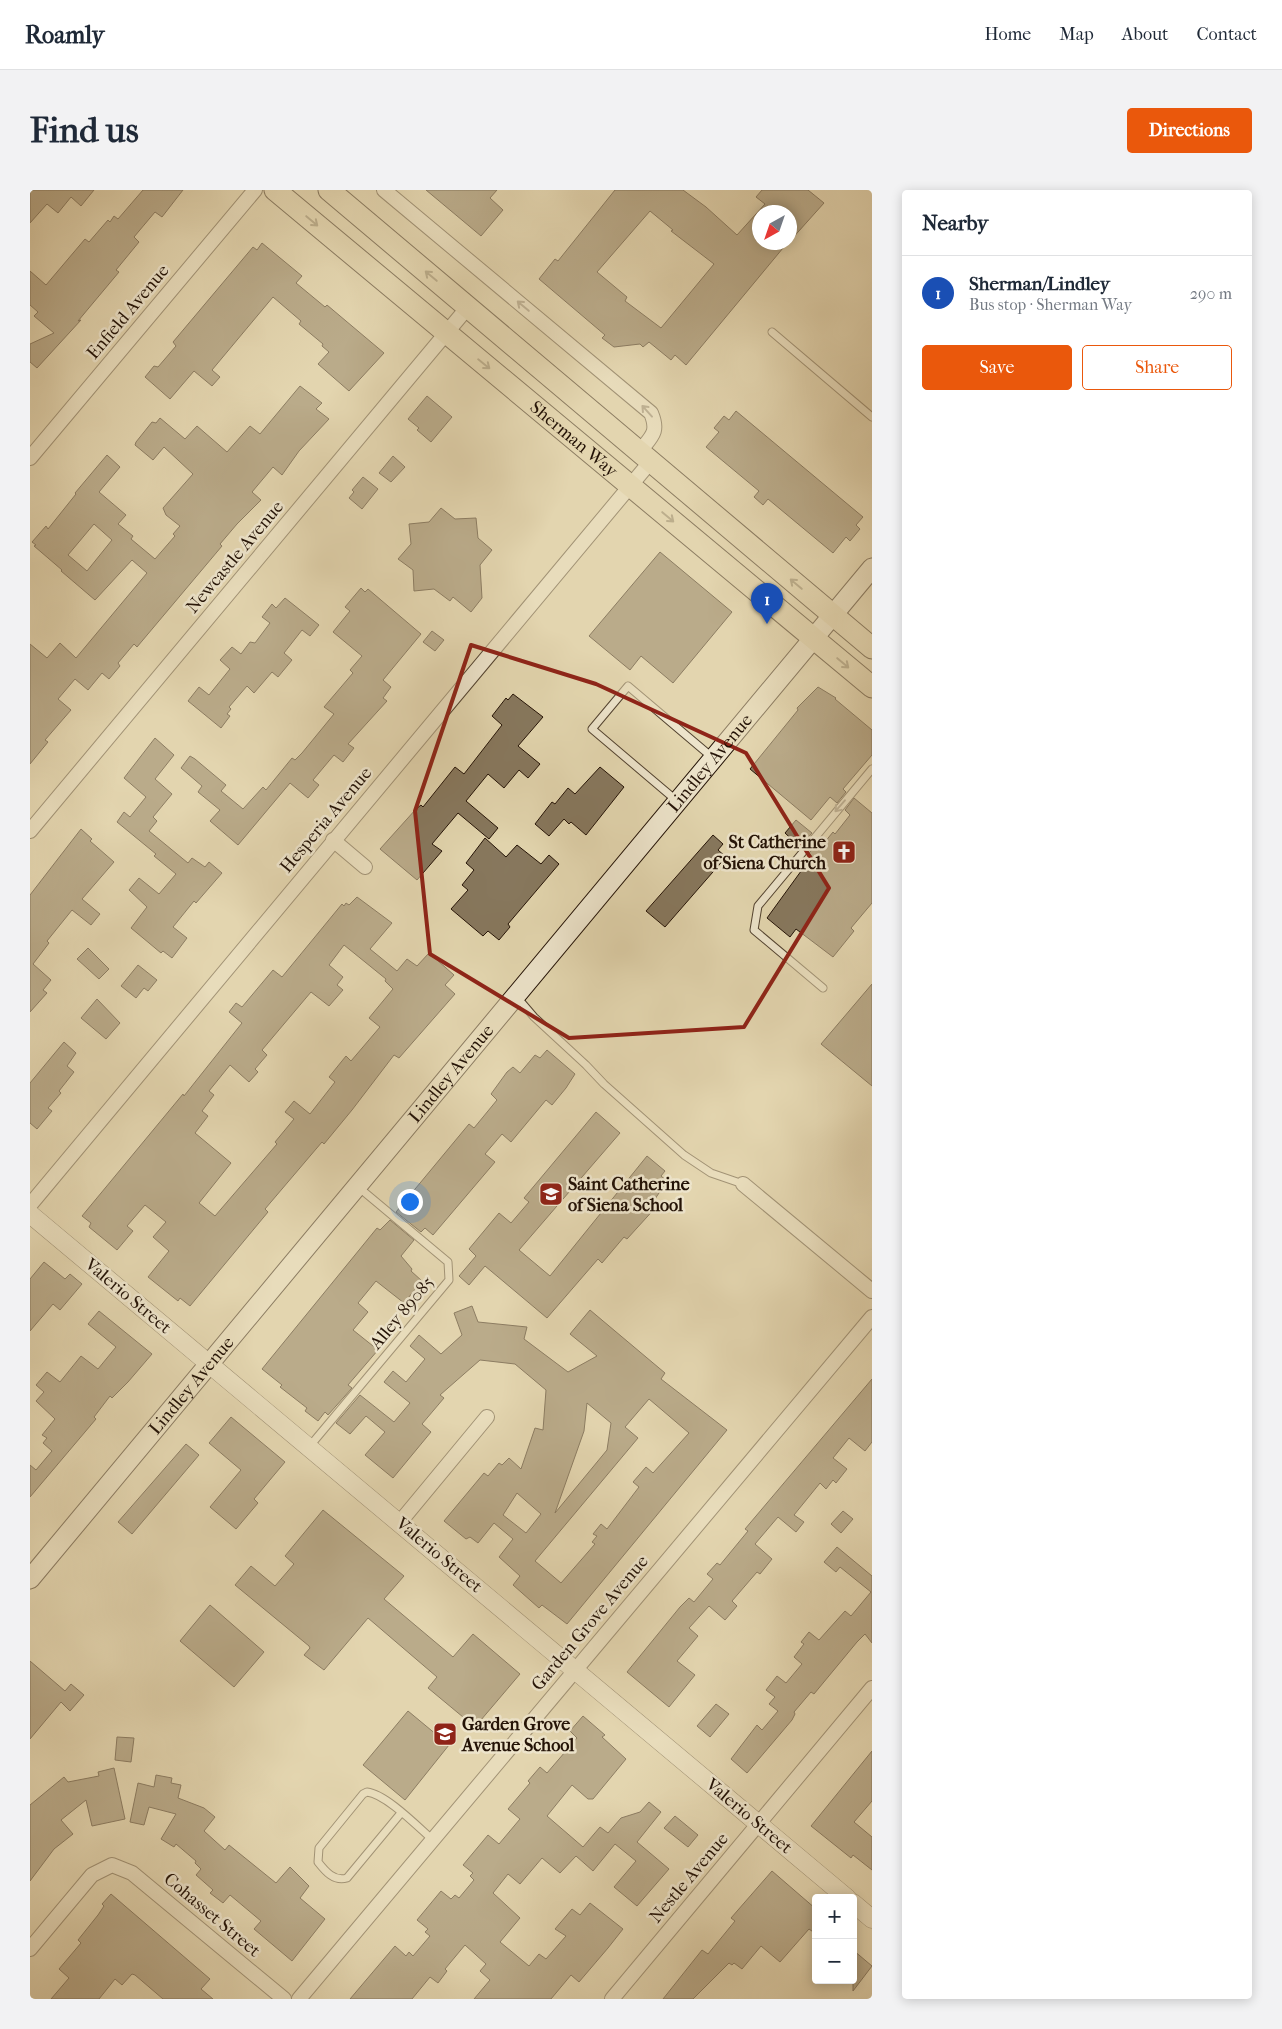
<!DOCTYPE html>
<meta charset="utf-8">
<style>
body{margin:0;font-family:"IM FELL French Canon",serif;background:#f2f2f3;color:#1f2937}
.controls{position:absolute;right:15px;bottom:15px;display:grid;overflow:hidden;border-radius:5px;box-shadow:0 2px 12px #0003}
.controls button{width:45px;height:45px;display:grid;place-items:center;padding:0;border:0;border-bottom:1px solid #e0e1e3;background:#fff;color:#1f2937;font:25px sans-serif}
.compass{position:absolute;left:722px;top:15px;width:45px;height:45px;border-radius:50%;background:#fff;box-shadow:0 2px 12px #0003;rotate:220deg}
.you{position:absolute;left:379px;top:1011px;width:18px;height:18px;margin:-12px;border:4px solid #fff;border-radius:50%;background:#1a73e8;box-shadow:0 0 0 8px #1a73e833}
.badge{display:grid;place-items:center;width:32px;height:32px;border-radius:50%;background:#ea580c;color:#fff;font-size:16px;font-weight:700}
.pin{position:absolute;translate:-50% -41px;filter:drop-shadow(0 1px 2px #0008)}
.pin::after{content:'';position:absolute;top:26px;width:18px;height:15px;background:inherit;clip-path:polygon(0 0,100% 0,50% 100%)}
.list{margin:0;padding:0;list-style:none}
h2{display:flex;justify-content:space-between;align-items:center;height:65px;margin:0;padding:0 20px;font-size:21px}
h2 small{font-size:16px;font-weight:400;color:#747a83}
.list li{display:grid;grid-template-columns:32px 1fr auto;gap:15px;align-items:center;box-sizing:border-box;height:75px;padding:0 20px;border-top:1px solid #e0e1e3}
.list b{display:block;font-size:19px;white-space:nowrap}
.list p{margin:0;font-size:16px;white-space:nowrap;color:#747a83}
.list em{font-size:16px;font-style:normal;color:#747a83}
.actions{display:flex;gap:10px;padding:15px 20px}
.actions a{flex:1;padding:11px 0;border:1px solid #ea580c;border-radius:5px;text-align:center;font-size:18px;color:#ea580c}
.actions .main{background:#ea580c;color:#fff}
.map{position:relative;flex:none;width:842px;height:1809px;overflow:hidden;border-radius:5px}
header{display:flex;align-items:center;gap:30px;box-sizing:border-box;height:70px;padding:0 25px;background:#fff;border-bottom:1px solid #e0e1e3}
header strong{font-size:24px}
nav{display:flex;gap:28px;margin-inline-start:auto;font-size:18px}
.intro{display:flex;align-items:center;justify-content:space-between;box-sizing:border-box;height:120px;padding:0 30px}
h1{margin:0;font-size:35px}
.button{padding:12px 22px;border-radius:5px;background:#ea580c;color:#fff;font-size:18px;font-weight:700}
main{display:flex;gap:30px;padding:0 30px}
aside{flex:1;background:#fff;border-radius:5px;box-shadow:0 2px 12px #0003}
.map>svg:first-child{display:block}
.building{fill:#87785e;stroke:#231206;fill-rule:evenodd}
.lines{fill:none;stroke-linecap:round;stroke-linejoin:round}
.service-casing{stroke:#534330;stroke-width:9}
.minor-casing{stroke:#534330;stroke-width:16}
.tertiary-casing{stroke:#534330;stroke-width:19}
.secondary-casing{stroke:#231206;stroke-width:21}
.primary-casing{stroke:#231206;stroke-width:23}
.service{stroke:#ede4cb;stroke-width:7}
.minor{stroke:#ede4cb;stroke-width:14}
.tertiary{stroke:#ede4cb;stroke-width:18}
.secondary{stroke:#ede4cb;stroke-width:19}
.primary{stroke:#e3d6af;stroke-width:21}
.oneway{stroke:#8d7e63}
.oneway2{stroke:#928672}
.marked{fill:none;stroke:#8f2418;stroke-width:4;stroke-linejoin:round}
.labels{text-anchor:middle;dominant-baseline:central;stroke-width:5;stroke-linejoin:round;paint-order:stroke}
.street-label{font-size:18px;fill:#231206;stroke:#ede4cb}
.poi-label{font-size:18px;font-weight:bold;fill:#231206;stroke:#ede4cb;text-anchor:start}
</style>
<header>
<strong>Roamly</strong>
<nav><a>Home</a><a>Map</a><a>About</a><a>Contact</a></nav>
</header>
<div class="intro"><h1>Find us</h1><a class="button">Directions</a></div>
<main>
<div class="map">
<svg width="842" height="1809" viewBox="0 0 842 1809">
<rect width="100%" height="100%" fill="#e3d6af"/>
<filter id="stains"><feTurbulence type="fractalNoise" baseFrequency=".004" numOctaves="4"/><feColorMatrix values="0 0 0 0 .2 0 0 0 0 .09 0 0 0 0 .02 0 0 0 .5 -.17"/></filter>
<radialGradient id="worn" r=".72"><stop offset=".6" stop-color="#630" stop-opacity="0"/><stop offset="1" stop-color="#630" stop-opacity=".3"/></radialGradient>
<!-- building -->
<g class="building">
<polygon points="0,0 64,0 51,16 41,7 28,23 17,14 0,33"/>
<polygon points="113,0 153,0 132,27 125,22 104,47 109,52 86,80 89,82 48,131 51,130 7,178 0,172 0,154 24,143 4,126 8,122 0,115 0,81 16,95 55,49 59,52 78,30 80,32 84,26 88,29"/>
<polygon points="396,0 467,0 460,8 473,20 451,46"/>
<path d="M585,0H653L676,17L707,45L735,14L726,7L732,0H778L794,13L760,51V22H730V52H758L656,175L645,165L641,170L619,152L613,157L610,154L584,157L572,148L575,145L509,89L525,69L528,71ZM620,21L643,40L641,41L684,74L631,138L595,111L597,107L567,82Z"/>
<polygon points="232,53 272,86 266,93 295,117 297,115 354,163 319,201 288,174 299,162 292,156 293,154 269,134 271,131 243,107 182,180 190,187 182,196 164,181 140,209 115,187 124,176 128,177 146,156 143,152 223,57 227,60"/>
<path d="M270,196L292,213L286,219L299,229L269,261L252,285L243,277L222,302L231,310L207,334L190,354L192,356L107,457L104,454L88,473L90,476L79,489L72,483L58,500L45,489L28,509L41,520L15,550L18,552L0,574V454L17,468L30,453L46,468L117,383L102,370L65,410L31,381L32,380L4,356L6,355L2,352L16,336L18,339L46,304L45,303L77,265L90,277L69,302L96,325L88,334L103,346L101,349L125,369L145,346L143,344L150,336L136,325L133,318L163,284L134,257L123,270L105,255L106,252L122,232L126,233L130,228L155,249L167,236L197,262L220,236L230,244ZM64,334L82,350L57,381L38,365Z"/>
<polygon points="397,206 422,227 401,252 387,240 389,238 378,229"/>
<polygon points="706,221 833,327 826,335 830,339 820,351 816,347 803,363 738,309 733,315 724,307 729,301 676,257 689,242 684,238 694,226 699,230"/>
<polygon points="363,266 375,277 361,292 349,283"/>
<polygon points="333,287 348,299 332,319 319,308 324,302 322,300"/>
<polygon points="411,318 425,329 446,328 448,348 462,360 450,375 452,408 441,422 423,407 420,411 404,399 384,401 383,380 368,369 381,354 379,334 399,332"/>
<polygon points="630,362 702,422 643,493 611,466 600,480 559,446"/>
<polygon points="331,398 335,402 338,399 391,444 353,490 361,497 353,508 357,511 318,554 324,558 313,572 304,565 283,590 289,595 278,608 260,593 208,655 180,631 190,620 168,602 172,596 151,578 160,566 165,569 196,595 191,601 213,619 233,597 236,600 262,568 265,570 272,563 304,524 294,517 323,483 320,480 332,466 303,442 320,421 315,417"/>
<polygon points="255,408 289,435 280,446 272,440 254,463 262,470 248,487 242,482 224,503 217,496 199,517 201,519 197,524 200,526 191,538 158,511 169,497 179,505 200,479 190,470 202,457 211,464 220,452 225,453 240,433 232,427 242,414 246,418"/>
<polygon points="402,441 414,450 405,461 393,452"/>
<polygon points="788,497 806,508 805,509 842,540 842,565 813,599 816,602 807,613 800,607 781,630 720,579 768,520 767,518"/>
<polygon points="483,504 513,527 488,556 510,574 498,588 489,580 474,598 458,584 436,611 468,638 459,649 428,623 402,654 412,661 387,690 350,659 386,619 391,615 393,617 425,577 434,584 472,535 462,526 476,508 478,510"/>
<polygon points="125,548 144,565 125,589 142,604 123,627 127,631 119,641 158,673 162,668 175,677 179,672 192,683 166,713 164,711 143,737 157,748 142,768 133,761 131,763 101,738 117,717 99,700 109,688 129,704 146,684 124,666 126,664 87,632 94,622 100,627 116,607 94,588"/>
<polygon points="570,577 594,597 556,645 541,632 539,634 534,629 519,646 505,634 522,612 525,614 538,598 545,604"/>
<polygon points="824,608 842,623 842,713 821,738 824,741 803,767 766,739 760,747 737,728 782,666 779,663 790,650 794,653 803,642 805,644 820,625 815,620"/>
<polygon points="766,630 782,643 770,657 755,643"/>
<polygon points="51,639 62,649 60,651 84,672 52,709 70,724 61,735 42,720 17,751 19,753 3,774 21,790 13,800 17,803 0,822 0,705"/>
<polygon points="683,645 693,654 688,660 696,667 635,737 616,721"/>
<polygon points="455,648 476,667 487,655 511,674 519,665 529,674 478,734 480,737 469,750 458,741 453,746 421,719 438,700 432,695 444,680 436,673"/>
<path d="M327,707L362,733L340,759L367,781L377,769L387,776L399,763L424,785L415,795L425,804L369,868L364,865L322,920L294,954L292,952L235,1019L238,1022L160,1116L150,1108L148,1111L118,1087L139,1061L123,1047L136,1032L115,1015L97,1036L103,1041L87,1060L59,1037L61,1033L52,1026L153,904L154,906L212,833L199,822L206,813L212,817L243,780L252,787L312,714L314,716L316,713L319,715ZM314,755L356,789L355,791L363,799L339,828L350,837L321,871L316,866L299,887L305,892L280,924L264,911L255,922L264,929L245,952L247,954L185,1026L169,1013L201,973L165,943L178,926L172,921L184,905L179,901L200,875L219,892L228,882L225,879L237,865L232,860L281,802L299,816L313,800L307,795L313,787L299,775Z"/>
<polygon points="58,758 79,779 69,789 47,769"/>
<polygon points="108,775 127,790 118,801 114,798 106,808 91,796"/>
<polygon points="842,794 842,896 791,854"/>
<polygon points="67,809 90,833 76,849 51,828"/>
<polygon points="34,852 46,863 37,876 44,882 29,901 31,903 18,918 22,921 7,939 0,933 0,893"/>
<polygon points="517,860 545,884 536,898 522,915 516,910 481,952 472,944 455,964 465,972 403,1045 395,1038 391,1042 366,1022 439,934 444,938 467,910 461,904 477,882 483,877 490,883 505,865 510,868"/>
<polygon points="566,922 590,943 489,1060 520,1086 617,966 635,981 631,986 637,991 623,1012 627,1016 597,1049 594,1047 572,1073 568,1069 517,1128 455,1076 439,1095 429,1086 446,1066 439,1059 469,1023 481,1033 499,1012 494,1008"/>
<polygon points="360,1030 384,1050 371,1066 382,1079 381,1081 392,1091 374,1113 346,1091 328,1113 338,1122 323,1140 348,1160 318,1195 322,1198 298,1225 295,1222 288,1231 275,1221 277,1218 250,1197 252,1195 232,1179 347,1038 350,1040"/>
<polygon points="14,1072 35,1089 40,1084 52,1094 30,1120 23,1114 0,1141 0,1089"/>
<path d="M442,1116L448,1132L497,1137L494,1149L538,1182L567,1166L540,1144L560,1120L635,1183L631,1189L697,1240L537,1434L512,1415L509,1418L483,1395L490,1386L469,1367L483,1349L464,1333L448,1353L440,1347L436,1349L414,1331L454,1283L458,1286L469,1273L472,1275L479,1268L491,1279L505,1238L513,1240L516,1200L485,1174L450,1170L410,1205L414,1208L392,1234L401,1242L363,1288L335,1265L355,1242L336,1226L320,1244L306,1233L330,1205L364,1232L380,1213L354,1192L363,1181L376,1192L395,1169L380,1156L389,1145L411,1164L432,1145L424,1123ZM619,1209L659,1243L623,1283L616,1277L603,1292L609,1297L577,1339L571,1334L563,1344L567,1346L562,1352L565,1354L531,1393L505,1371L608,1248L595,1237ZM557,1213L581,1233L577,1260L525,1323L554,1241ZM487,1303L511,1324L496,1343L473,1325Z"/>
<polygon points="69,1121 122,1164 98,1192 82,1208 80,1206 64,1227 66,1229 0,1307 0,1275 6,1280 22,1261 13,1253 17,1248 12,1245 25,1229 6,1211 14,1202 6,1195 17,1182 30,1192 51,1166 68,1179 86,1157 58,1134"/>
<polygon points="842,1189 842,1252 835,1261 819,1248 803,1268 817,1279 806,1293 803,1290 796,1299 790,1293 764,1325 774,1332 766,1342 748,1327 725,1354 742,1369 730,1384 727,1382 702,1411 707,1416 695,1430 679,1416 659,1438 668,1446 647,1471 665,1485 639,1517 597,1482 650,1417 659,1408 664,1412 683,1389 677,1384 687,1373 690,1375 718,1341 715,1339"/>
<polygon points="201,1227 255,1272 224,1309 228,1313 206,1339 180,1317 211,1280 179,1253"/>
<polygon points="156,1254 169,1265 102,1344 88,1332"/>
<polygon points="293,1320 374,1386 354,1409 423,1467 443,1444 490,1484 445,1537 398,1498 407,1487 338,1428 294,1480 274,1465 280,1458 279,1456 205,1395 221,1376 245,1396 264,1374 255,1366"/>
<polygon points="813,1321 823,1329 811,1343 801,1334"/>
<polygon points="807,1357 842,1386 842,1453 835,1444 827,1452 784,1504 781,1502 764,1522 765,1524 762,1530 717,1583 701,1569 727,1535 732,1540 748,1521 739,1514 745,1507 736,1500 747,1486 756,1493 772,1474 764,1467 774,1454 771,1452 779,1442 789,1450 815,1421 821,1426 841,1402 810,1377 806,1382 794,1372"/>
<polygon points="180,1415 234,1462 204,1497 150,1451"/>
<polygon points="0,1471 35,1501 41,1494 54,1505 40,1521 31,1512 0,1549"/>
<polygon points="686,1514 699,1524 680,1547 667,1536"/>
<polygon points="378,1521 419,1555 375,1610 333,1575"/>
<polygon points="553,1526 575,1545 572,1547 596,1569 563,1609 558,1609 542,1595 517,1626 553,1657 570,1637 578,1643 591,1628 610,1622 619,1612 631,1622 607,1652 639,1679 607,1716 584,1697 606,1671 585,1654 563,1681 546,1666 530,1683 512,1668 490,1694 478,1684 463,1703 490,1728 470,1752 499,1776 509,1764 516,1769 536,1746 525,1739 542,1719 550,1725 560,1713 593,1739 578,1758 549,1792 541,1785 521,1809 444,1809 460,1790 450,1781 456,1774 435,1755 415,1779 417,1781 408,1793 400,1787 382,1809 320,1809 365,1756 376,1766 379,1762 383,1766 400,1746 395,1742 398,1739 387,1730 411,1701 421,1709 425,1705 429,1708 444,1690 440,1686 443,1683 433,1675 458,1645 469,1654 490,1629 478,1619 500,1593 498,1591 510,1577 517,1583 547,1548 540,1541"/>
<polygon points="87,1547 104,1548 101,1572 85,1570"/>
<polygon points="842,1561 842,1611 824,1632 842,1647 842,1680 823,1665 821,1668 781,1636"/>
<polygon points="84,1578 95,1629 62,1636 56,1610 31,1630 43,1644 24,1659 0,1691 0,1615 34,1587 38,1592 69,1586 68,1582"/>
<polygon points="126,1585 142,1588 141,1593 151,1595 148,1608 174,1618 185,1627 174,1641 195,1660 199,1655 246,1693 260,1677 279,1696 270,1708 295,1729 262,1771 224,1739 231,1731 200,1705 193,1713 180,1703 183,1700 166,1685 171,1679 165,1673 166,1671 146,1654 144,1657 131,1649 146,1624 119,1617 114,1635 100,1632 108,1593 124,1597"/>
<polygon points="645,1626 668,1645 658,1657 634,1638"/>
<polygon points="742,1681 786,1719 786,1744 779,1739 750,1772 731,1756 712,1779 704,1773 702,1775 699,1773 663,1809 633,1809 672,1760 678,1764 705,1731 701,1728"/>
<polygon points="81,1704 180,1789 171,1799 183,1809 133,1809 105,1785 102,1784 92,1795 85,1789 69,1809 21,1809 39,1788 29,1779 51,1753 48,1750 68,1725 74,1716 72,1714"/>
<polygon points="823,1760 842,1776 823,1801"/>
</g>
<g class="lines">
<!-- service casing -->
<g class="service-casing">
<g id="service">
<polyline points="742,142 842,227"/>
<polyline points="647,611 562,539 598,496 683,568"/>
<polyline points="793,798 724,740 728,716 842,579"/>
<polyline points="486,806 504,827 556,875 574,894 654,965 681,983 713,994"/>
<polyline points="279,1257 419,1090 418,1072 327,996"/>
<path d="M371,1623L317,1688C304,1692 295,1681 288,1672L289,1658L333,1604L337,1602C356,1604 388,1637 403,1650"/>
</g>
</g>
<!-- minor casing -->
<g class="minor-casing">
<g id="minor">
<path d="M354,0L621,223C629,242 622,246 610,261"/>
<polyline points="0,268 225,0"/>
<polyline points="0,641 438,117"/>
<polyline points="303,650 335,677"/>
<polyline points="713,994 842,1101"/>
<polyline points="0,1015 621,271"/>
<polyline points="370,1332 457,1227"/>
<polyline points="0,1759 62,1685 82,1675 102,1683 254,1809"/>
<polyline points="269,1809 842,1127"/>
<polyline points="582,1809 842,1498"/>
</g>
</g>
<!-- tertiary casing -->
<g class="tertiary-casing">
<g id="tertiary">
<polyline points="0,1024 817,1708"/>
<polyline points="823,1713 842,1729"/>
</g>
</g>
<!-- secondary casing -->
<g class="secondary-casing">
<g id="secondary">
<path id="s1" d="M0,1389L842,378"/>
</g>
</g>
<!-- primary casing -->
<g class="primary-casing">
<g id="primary">
<path id="s2" d="M245,0L842,497"/>
<polyline points="299,0 842,458"/>
</g>
</g>
<!-- service -->
<use href="#service" class="service"/>
<!-- minor -->
<use href="#minor" class="minor"/>
<!-- tertiary -->
<use href="#tertiary" class="tertiary"/>
<!-- secondary -->
<use href="#secondary" class="secondary"/>
<!-- primary -->
<use href="#primary" class="primary"/>
</g>
<!-- one-way arrows -->
<defs><path id="oneway-shaft" d="M-6 0H5M1.5-3L5.5 0L1.5 3" fill="none" stroke-width="1.6" stroke-linecap="round" stroke-linejoin="round" transform="scale(1.25)"/></defs>
<g class="oneway">
<use href="#oneway-shaft" transform="translate(282 31) rotate(40)"/>
<use href="#oneway-shaft" transform="translate(401 86) rotate(-140)"/>
<use href="#oneway-shaft" transform="translate(454 174) rotate(39)"/>
<use href="#oneway-shaft" transform="translate(638 327) rotate(40)"/>
<use href="#oneway-shaft" transform="translate(766 394) rotate(-140)"/>
<use href="#oneway-shaft" transform="translate(813 473) rotate(40)"/>
</g>
<g class="oneway2">
<use href="#oneway-shaft" transform="translate(493 116) rotate(-140)"/>
<use href="#oneway-shaft" transform="translate(617 221) rotate(-132)"/>
<use href="#oneway-shaft" transform="translate(810 616) rotate(131)"/>
</g>
<!-- marked area -->
<path d="M0 0H842V1809H0ZM441,455L566,494L716,563L799,698L714,837L539,848L400,764L385,621Z" fill="#e3d6af" fill-opacity=".55" fill-rule="evenodd"/>
<path class="marked" d="M441,455L566,494L716,563L799,698L714,837L539,848L400,764L385,621Z"/>
<!-- icons -->
<defs>
<g id="church-square" transform="scale(1.25)"><rect x="-9" y="-9" width="18" height="18" rx="4" fill="#8f2418" stroke="#ede4cb"/><path d="M-1.2-6h2.4v3.5h3.3v2.4h-3.3V6h-2.4V-.1h-3.3v-2.4h3.3Z" fill="#fff"/></g>
<g id="school-square" transform="scale(1.25)"><rect x="-9" y="-9" width="18" height="18" rx="4" fill="#8f2418" stroke="#ede4cb"/><path d="M0-5L7-2L0 1L-7-2ZM-4 1L0 2.5L4 1V4Q0 6-4 4Z" fill="#fff"/></g>
</defs>
<g fill-rule="evenodd">
<use href="#church-square" x="814" y="662"/>
<use href="#school-square" x="521" y="1004"/>
<use href="#school-square" x="415" y="1544"/>
</g>
<g class="labels">
<!-- street labels -->
<g class="street-label">
<text transform="translate(98 122) rotate(-50)">Enfield Avenue</text>
<text stroke="none"><textPath href="#s2" startOffset="389">Sherman Way</textPath></text>
<text transform="translate(205 367) rotate(-50)">Newcastle Avenue</text>
<text stroke="none"><textPath href="#s1" startOffset="1062">Lindley Avenue</textPath></text>
<text transform="translate(296 630) rotate(-50)">Hesperia Avenue</text>
<text stroke="none"><textPath href="#s1" startOffset="658">Lindley Avenue</textPath></text>
<text transform="translate(98 1106) rotate(40)">Valerio Street</text>
<text transform="translate(372 1123) rotate(-50)">Alley 89085</text>
<text stroke="none"><textPath href="#s1" startOffset="252">Lindley Avenue</textPath></text>
<text transform="translate(409 1365) rotate(40)">Valerio Street</text>
<text transform="translate(560 1433) rotate(-50)">Garden Grove Avenue</text>
<text transform="translate(719 1626) rotate(40)">Valerio Street</text>
<text transform="translate(659 1688) rotate(-50)">Nestle Avenue</text>
<text transform="translate(182 1725) rotate(40)">Cohasset Street</text>
</g>
<!-- poi labels -->
<g class="poi-label">
<text x="796" y="652" text-anchor="end">St Catherine<tspan x="796" dy="21">of Siena Church</tspan></text>
<text x="538" y="994">Saint Catherine<tspan x="538" dy="21">of Siena School</tspan></text>
<text x="432" y="1534">Garden Grove<tspan x="432" dy="21">Avenue School</tspan></text>
</g>
</g>
<rect width="100%" height="100%" filter="url(#stains)"/>
<rect width="100%" height="100%" fill="url(#worn)"/>
</svg>
<div class="controls">
<button>+</button>
<button>−</button>
</div>
<svg class="compass" viewBox="-18 -18 36 36"><path d="M0-13l5 13h-10z" fill="#e53935"/><path d="M0 13l5-13h-10z" fill="#747a83"/></svg>
<div class="you"></div>
<div class="pin badge" style="left:737px;top:434px;background:#1a4fb4">1</div>
</div>
<aside>
<h2>Nearby<small></small></h2>
<ul class="list">
<li><span class="badge" style="background:#1a4fb4">1</span><div><b>Sherman/Lindley</b><p>Bus stop · Sherman Way</p></div><em>290 m</em></li>
</ul>
<div class="actions"><a class="main">Save</a><a>Share</a></div>
</aside>
</main>
